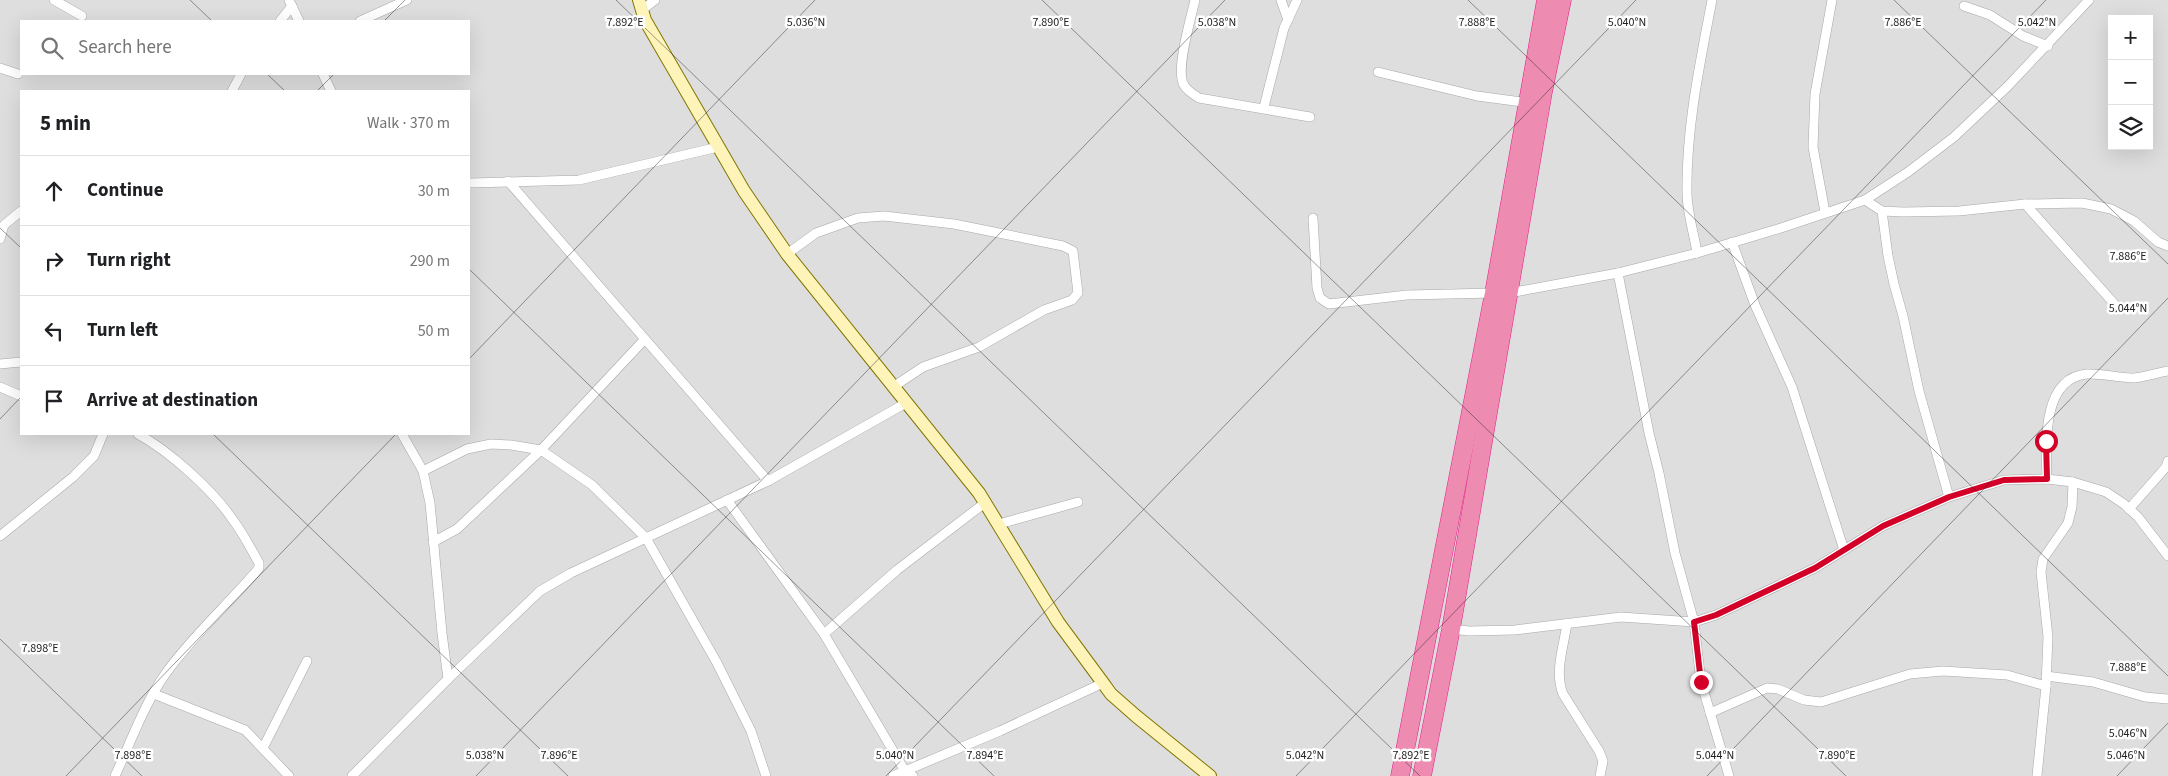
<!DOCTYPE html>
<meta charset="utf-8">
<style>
body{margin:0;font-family:"Source Sans 3",sans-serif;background:#f6f6f6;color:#202124}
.controls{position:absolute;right:15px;top:15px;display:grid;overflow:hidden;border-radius:0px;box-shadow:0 5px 20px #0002}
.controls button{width:45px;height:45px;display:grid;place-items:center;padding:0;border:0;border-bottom:1px solid #e0e0e0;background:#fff;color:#202124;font:25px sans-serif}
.stop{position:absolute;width:15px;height:15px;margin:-11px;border:4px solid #d30028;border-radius:50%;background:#fff}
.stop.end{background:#d30028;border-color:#fff;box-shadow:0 1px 5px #0008}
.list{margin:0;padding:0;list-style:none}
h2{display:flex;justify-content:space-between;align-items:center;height:65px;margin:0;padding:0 20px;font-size:21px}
h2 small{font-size:16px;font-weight:400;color:#757577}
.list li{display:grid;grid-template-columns:32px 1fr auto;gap:15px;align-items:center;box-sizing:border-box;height:70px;padding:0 20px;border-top:1px solid #e0e0e0}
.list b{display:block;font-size:19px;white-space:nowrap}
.list em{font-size:16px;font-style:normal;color:#757577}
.icon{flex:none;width:28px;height:28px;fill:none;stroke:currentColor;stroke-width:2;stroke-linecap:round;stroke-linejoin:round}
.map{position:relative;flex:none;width:2168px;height:776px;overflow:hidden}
.search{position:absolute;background:#fff;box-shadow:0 5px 20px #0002;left:20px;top:20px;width:450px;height:55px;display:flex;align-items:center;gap:12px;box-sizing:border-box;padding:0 18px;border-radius:0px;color:#757577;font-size:19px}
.panel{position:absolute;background:#fff;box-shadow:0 5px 20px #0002;left:20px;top:90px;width:450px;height:345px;border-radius:0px}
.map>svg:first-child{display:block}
.residential{fill:#dfdede;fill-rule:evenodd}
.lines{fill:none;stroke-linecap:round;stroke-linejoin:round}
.street-casing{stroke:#a8a8a8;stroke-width:10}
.secondary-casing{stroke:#817600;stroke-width:14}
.highway-casing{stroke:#e71d89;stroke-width:19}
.street{stroke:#fff;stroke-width:9}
.secondary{stroke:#fef4ba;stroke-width:12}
.highway{stroke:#ed8bb0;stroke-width:18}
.route{stroke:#d30028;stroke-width:6}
.ticks{fill:none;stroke:#212121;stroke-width:1;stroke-opacity:0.45}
.ticks-label{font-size:12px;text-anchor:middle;fill:#212121;stroke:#fff;stroke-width:5;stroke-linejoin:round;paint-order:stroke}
</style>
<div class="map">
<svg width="2168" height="776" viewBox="0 0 2168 776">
<rect width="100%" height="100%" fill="#f2ede8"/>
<!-- residential -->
<path class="residential" d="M0,0H2168V776H0ZM2112,19H2149V146H2112ZM21,21H469V74H21ZM21,91H469V434H21Z"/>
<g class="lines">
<!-- street casing -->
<g class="street-casing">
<g id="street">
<polyline points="54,0 82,16"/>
<polyline points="289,0 299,21"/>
<path d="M1195,0C1191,18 1175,71 1184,85C1187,91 1193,94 1199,98L1310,117"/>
<polyline points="1281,0 1288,20"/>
<polyline points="1964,6 1990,15 2023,36 2048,46"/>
<polyline points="642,10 655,0"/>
<polyline points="280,21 292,6"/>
<polyline points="360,21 407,0"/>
<polyline points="0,68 18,74"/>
<polyline points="1378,72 1477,96 1530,103"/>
<polyline points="323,74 331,91"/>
<polyline points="232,91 241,74"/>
<polyline points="1264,107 1284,28 1297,0"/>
<polyline points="508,181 768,481"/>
<polyline points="469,183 579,180 718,147"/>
<polyline points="1865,200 1882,211 1903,212 1959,211 2025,204 2082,203 2111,209 2134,221 2158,242 2168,246"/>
<polyline points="2025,204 2119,309"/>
<polyline points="1882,211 1888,256 1894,284 1903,316 1919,391 1949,497"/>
<polyline points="1825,212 1813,147 1815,94 1832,0"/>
<polyline points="1313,218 1317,288 1320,298 1329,304 1407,295 1494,293"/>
<polyline points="0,239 4,225 21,211"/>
<polyline points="1732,242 1755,305 1792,387 1844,550"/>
<path d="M1697,253C1694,233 1687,212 1687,193C1686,128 1700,63 1712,0"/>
<polyline points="787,254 816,233 858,218 884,216 954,224 1063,246 1073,251 1078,293 1072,300 1044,310 979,347 923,367 893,387"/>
<polyline points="1618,273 1649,433 1659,473 1675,553 1694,622 1701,682 1729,776"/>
<polyline points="1509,293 1618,273 1697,253 1781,228 1865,200 1908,172 1954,137 2007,87 2089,0"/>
<polyline points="0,364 21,362"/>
<polyline points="0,387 21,396"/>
<polyline points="402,434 423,471 430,503 442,633 448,679"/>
<polyline points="423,471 467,449 491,444 511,445 541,450 592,485 646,538 717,663 751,731 766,776"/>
<path d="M2047,479C2046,445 2041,378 2087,374C2102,373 2118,378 2134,378C2145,377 2157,373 2168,371"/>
<polyline points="727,500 824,634 905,771 913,776"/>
<polyline points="2129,509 2166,467 2168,461"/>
<polyline points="999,524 1078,502"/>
<polyline points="0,536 73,477 94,456 103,434"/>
<polyline points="433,542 457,529 541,450 644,340"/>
<path d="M1567,623C1564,646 1554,672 1563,694L1599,751L1603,761L1600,776"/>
<polyline points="1451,629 1469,631 1515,630 1621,617 1694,622 1716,615 1815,568 1883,526 1949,497 2004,480 2047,479 2073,482 2106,492 2124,504 2138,517 2168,556"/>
<polyline points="824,634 897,570 986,502"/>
<polyline points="2046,676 2093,682 2145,697 2168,699"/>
<polyline points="154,694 245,730 289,776"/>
<polyline points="1710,713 1767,688 1778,689 1804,700 1821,702 1910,674 1943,671 2007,675 2046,686"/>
<polyline points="263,748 307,661"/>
<path d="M115,776C130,744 145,702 166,673C193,635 229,604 259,568V563C251,549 243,533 233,520C213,490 169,451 138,434"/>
<polyline points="352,776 448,679 540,591 571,573 768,481 906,403"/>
<polyline points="893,776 1000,731 1103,683"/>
<polyline points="2037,776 2046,686 2048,637 2041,572 2043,559 2068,523 2072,507 2073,482"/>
</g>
</g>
<!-- secondary casing -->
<g class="secondary-casing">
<polyline id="secondary" points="639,0 645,20 744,191 787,254 979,493 1058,622 1103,683 1111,694 1136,716 1210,776"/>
</g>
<!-- highway casing -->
<g class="highway-casing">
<g id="highway">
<polyline points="1400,776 1494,293 1546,0"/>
<polyline points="1422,776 1451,629 1543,92 1562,0"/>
</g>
</g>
<!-- street -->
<use href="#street" class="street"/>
<!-- secondary -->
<use href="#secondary" class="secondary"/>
<!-- highway -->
<use href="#highway" class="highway"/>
</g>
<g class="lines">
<!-- route -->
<polyline class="route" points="1701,682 1694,622 1716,615 1815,568 1883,526 1949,497 2004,480 2047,479 2046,441"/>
</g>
<!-- ticks -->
<path class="ticks" d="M190,0L212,21M616,0L1420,776M1042,0L1846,776M1468,0L2168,676M1894,0L2168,264M384,21L405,0M267,74L285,91M317,91L334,74M0,228L21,248M469,269L994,776M469,359L815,0M0,419L21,397M213,434L568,776M0,639L142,776M66,776L396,434M476,776L1225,0M886,776L1636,0M1296,776L2046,0M1707,776L2168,298M2117,776L2168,723"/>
<g class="ticks-label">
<text x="625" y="26">7.892°E</text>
<text x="1051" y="26">7.890°E</text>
<text x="1477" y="26">7.888°E</text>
<text x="1903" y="26">7.886°E</text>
<text x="2037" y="26">5.042°N</text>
<text x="806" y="26">5.036°N</text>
<text x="1217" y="26">5.038°N</text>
<text x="1627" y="26">5.040°N</text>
<text x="2128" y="260">7.886°E</text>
<text x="2128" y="312">5.044°N</text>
<text x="40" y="652">7.898°E</text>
<text x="2128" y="671">7.888°E</text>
<text x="2128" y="737">5.046°N</text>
<text x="485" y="759">5.038°N</text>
<text x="895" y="759">5.040°N</text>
<text x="1305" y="759">5.042°N</text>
<text x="1715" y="759">5.044°N</text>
<text x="2126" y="759">5.046°N</text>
<text x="133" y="759">7.898°E</text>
<text x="559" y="759">7.896°E</text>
<text x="985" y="759">7.894°E</text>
<text x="1411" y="759">7.892°E</text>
<text x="1837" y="759">7.890°E</text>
</g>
</svg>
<div class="controls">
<button>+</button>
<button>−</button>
<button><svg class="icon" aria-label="layers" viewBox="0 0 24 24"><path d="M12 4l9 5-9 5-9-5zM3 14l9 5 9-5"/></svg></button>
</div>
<div class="stop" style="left:2046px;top:441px"></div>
<div class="stop end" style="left:1701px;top:682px"></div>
<div class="search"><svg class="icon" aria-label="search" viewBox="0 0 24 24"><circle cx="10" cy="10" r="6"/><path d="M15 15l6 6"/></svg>Search here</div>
<section class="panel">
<h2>5 min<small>Walk · 370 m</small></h2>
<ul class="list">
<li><svg class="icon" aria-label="ahead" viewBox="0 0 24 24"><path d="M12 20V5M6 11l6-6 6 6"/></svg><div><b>Continue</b></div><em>30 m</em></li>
<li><svg class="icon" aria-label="right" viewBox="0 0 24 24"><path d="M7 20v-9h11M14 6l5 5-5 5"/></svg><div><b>Turn right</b></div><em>290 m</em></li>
<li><svg class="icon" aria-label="left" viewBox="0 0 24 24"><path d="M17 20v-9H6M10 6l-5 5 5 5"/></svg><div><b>Turn left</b></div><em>50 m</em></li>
<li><svg class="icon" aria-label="arrive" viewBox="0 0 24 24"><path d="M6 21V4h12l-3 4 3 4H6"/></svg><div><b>Arrive at destination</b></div></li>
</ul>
</section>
</div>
